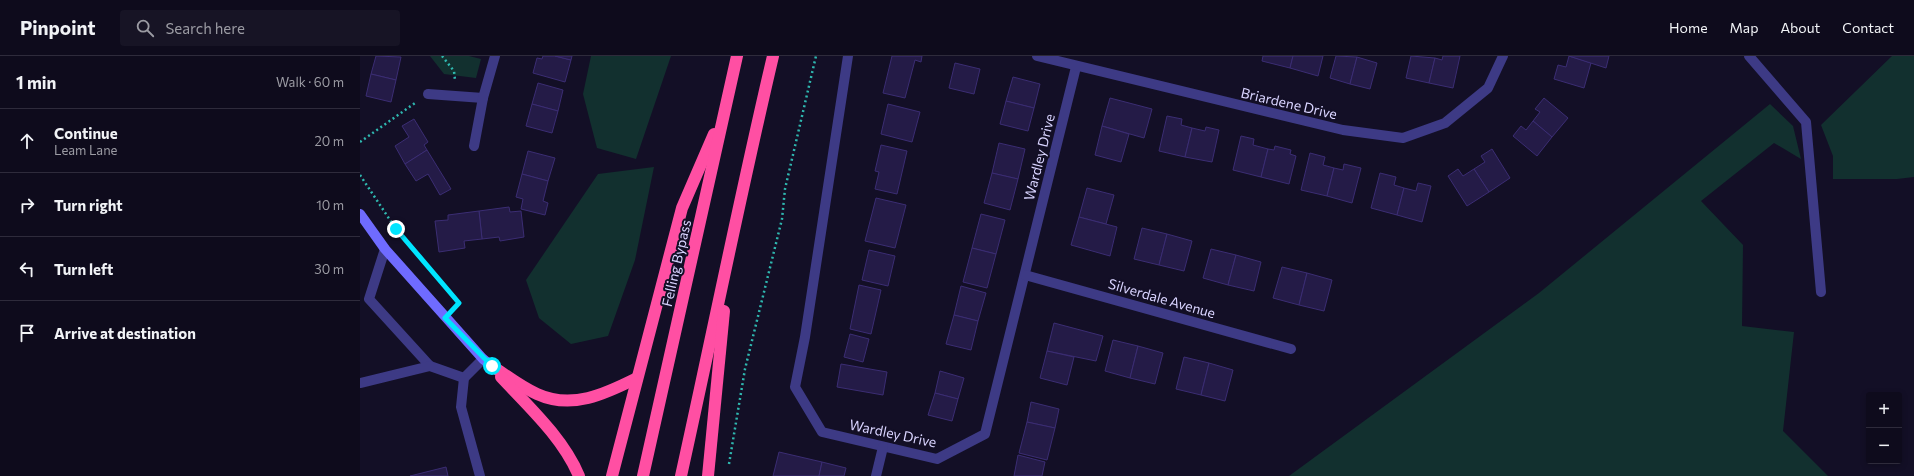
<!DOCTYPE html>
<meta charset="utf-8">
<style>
body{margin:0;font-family:Commissioner,sans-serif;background:#171425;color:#f1f3f6}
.controls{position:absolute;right:12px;bottom:12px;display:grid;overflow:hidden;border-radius:4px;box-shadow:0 2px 6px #0003}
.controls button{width:36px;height:36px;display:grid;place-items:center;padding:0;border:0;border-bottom:1px solid #2e2b3b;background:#0e0b1c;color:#f1f3f6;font:20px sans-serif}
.stop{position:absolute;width:12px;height:12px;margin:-9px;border:3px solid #00e5ff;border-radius:50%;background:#fff}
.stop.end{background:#00e5ff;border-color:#fff;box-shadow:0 1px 4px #0008}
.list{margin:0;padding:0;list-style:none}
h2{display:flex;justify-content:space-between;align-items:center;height:52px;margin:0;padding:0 16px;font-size:17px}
h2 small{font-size:13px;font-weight:400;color:#9b9ba3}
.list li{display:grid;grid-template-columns:26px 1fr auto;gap:12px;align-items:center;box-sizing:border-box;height:64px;padding:0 16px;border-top:1px solid #2e2b3b}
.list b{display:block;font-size:15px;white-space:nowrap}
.list p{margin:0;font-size:13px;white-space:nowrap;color:#9b9ba3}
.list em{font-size:13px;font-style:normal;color:#9b9ba3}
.icon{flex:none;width:22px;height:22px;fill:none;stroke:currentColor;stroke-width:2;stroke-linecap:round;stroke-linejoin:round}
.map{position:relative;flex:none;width:1554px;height:420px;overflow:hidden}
header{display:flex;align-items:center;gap:24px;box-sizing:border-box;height:56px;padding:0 20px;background:#0e0b1c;border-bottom:1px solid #2e2b3b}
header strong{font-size:19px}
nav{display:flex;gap:22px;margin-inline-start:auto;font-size:14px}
.search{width:280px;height:36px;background:#171425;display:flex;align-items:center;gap:10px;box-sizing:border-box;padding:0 14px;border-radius:4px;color:#9b9ba3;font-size:15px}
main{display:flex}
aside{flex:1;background:#0e0b1c}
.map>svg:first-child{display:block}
.green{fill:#12302f}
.building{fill:#241b47;stroke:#3b2d73}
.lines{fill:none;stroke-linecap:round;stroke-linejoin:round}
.path{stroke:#2fb8b0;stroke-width:2.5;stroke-dasharray:2 3;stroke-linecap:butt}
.lane{stroke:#3d3a85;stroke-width:10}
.street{stroke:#3d3a85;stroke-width:10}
.secondary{stroke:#6f6bff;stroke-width:10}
.highway{stroke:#ff4fa3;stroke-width:12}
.route{stroke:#00e5ff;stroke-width:5}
.labels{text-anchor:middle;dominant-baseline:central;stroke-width:4;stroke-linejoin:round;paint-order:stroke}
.street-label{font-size:14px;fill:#d9d4ff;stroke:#130f26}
</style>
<header>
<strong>Pinpoint</strong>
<div class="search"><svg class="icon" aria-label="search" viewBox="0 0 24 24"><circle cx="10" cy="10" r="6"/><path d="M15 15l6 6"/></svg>Search here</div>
<nav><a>Home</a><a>Map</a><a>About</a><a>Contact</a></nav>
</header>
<main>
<aside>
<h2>1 min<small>Walk · 60 m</small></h2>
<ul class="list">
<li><svg class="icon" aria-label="ahead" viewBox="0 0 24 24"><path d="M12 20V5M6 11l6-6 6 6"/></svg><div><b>Continue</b><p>Leam Lane</p></div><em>20 m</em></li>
<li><svg class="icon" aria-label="right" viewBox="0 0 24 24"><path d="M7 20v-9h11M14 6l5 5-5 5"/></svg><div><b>Turn right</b></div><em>10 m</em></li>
<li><svg class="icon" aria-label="left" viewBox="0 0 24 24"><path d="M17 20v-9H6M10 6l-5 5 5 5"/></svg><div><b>Turn left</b></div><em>30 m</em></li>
<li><svg class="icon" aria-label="arrive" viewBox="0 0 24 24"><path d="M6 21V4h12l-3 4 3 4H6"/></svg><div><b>Arrive at destination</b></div></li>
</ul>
</aside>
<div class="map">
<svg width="1554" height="420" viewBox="0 0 1554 420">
<rect width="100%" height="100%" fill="#130f26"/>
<!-- green -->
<g class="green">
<polygon points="70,0 109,0 121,3 116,22 84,18"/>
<polygon points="231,0 311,0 276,103 237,92 223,38"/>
<polygon points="1532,0 1554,0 1554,121 1537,123 1473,123 1473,100 1461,69"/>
<polygon points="1410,48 1433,70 1441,103 1414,87 1341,145 1383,189 1382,270 1434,276 1423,375 1468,420 929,420 1179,237"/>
<polygon points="294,111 275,204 248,280 211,288 179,262 166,224 238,118"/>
</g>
<!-- building -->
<g class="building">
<polygon points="16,0 41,1 36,24 11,18"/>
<polygon points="183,0 195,0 211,4 205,26 173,17 177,2 182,3"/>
<polygon points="195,0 212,0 211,4"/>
<polygon points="532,0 562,0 561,6 555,4 545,42 523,37"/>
<polygon points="903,0 933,0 930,12 902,5"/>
<polygon points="933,0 963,0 958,20 930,12"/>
<polygon points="976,0 997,1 990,28 970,22"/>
<polygon points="1051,0 1075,2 1069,27 1046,22"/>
<polygon points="1083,0 1100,0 1093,32 1069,27 1075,2 1082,4"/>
<polygon points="1209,0 1231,7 1224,32 1194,23 1198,9 1206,11"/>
<polygon points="1209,0 1249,0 1246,12"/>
<polygon points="997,1 1017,7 1010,33 990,28"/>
<polygon points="595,7 620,13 614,38 589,32"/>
<polygon points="11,18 36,24 31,46 6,40"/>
<polygon points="653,21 680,28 674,52 646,45"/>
<polygon points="178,27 203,34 198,55 172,48"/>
<polygon points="750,42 792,53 784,82 742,70"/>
<polygon points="1184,42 1208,62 1192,81 1173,65 1180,56 1175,53"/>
<polygon points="646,45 674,52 668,75 640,68"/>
<polygon points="172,48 198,55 192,77 166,70"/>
<polygon points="528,48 560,56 552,86 521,78"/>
<polygon points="807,60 822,63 821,69 832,72 825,101 799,95"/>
<polygon points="54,63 68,86 64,89 67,94 45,108 35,90 49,81 42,70"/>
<polygon points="1173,65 1192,81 1177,100 1153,80 1161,70 1166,74"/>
<polygon points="742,70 769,78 761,106 735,99"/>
<polygon points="846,71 859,74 852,106 825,101 832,72 845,75"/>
<polygon points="881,80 894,83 893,89 908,93 901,121 873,114"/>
<polygon points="639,87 665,93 658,123 632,117"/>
<polygon points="521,89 547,95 537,138 515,133 519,116 515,115"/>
<polygon points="915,90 931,94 930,98 936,100 929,128 901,121 908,93 914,94"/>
<polygon points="1132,93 1150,122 1129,136 1114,113 1125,106 1121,100"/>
<polygon points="67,94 91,133 80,139 68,118 56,125 45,108"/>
<polygon points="168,95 195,102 188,125 162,118"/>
<polygon points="950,97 965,101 963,109 974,112 967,140 941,134"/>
<polygon points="984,108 1001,112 992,147 967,140 974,112 983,114"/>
<polygon points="1098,113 1103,120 1114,113 1129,136 1107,150 1088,120"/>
<polygon points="632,117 658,123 650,154 624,147"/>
<polygon points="1020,117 1036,121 1034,129 1044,132 1037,159 1011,152"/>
<polygon points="162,118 188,125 183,145 188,147 185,159 161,153 163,143 156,141"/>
<polygon points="1058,127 1071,130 1062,166 1037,159 1044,132 1056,135"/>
<polygon points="727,132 754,139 746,168 719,161"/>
<polygon points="516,142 546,149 535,192 505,185"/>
<polygon points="149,151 150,156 161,155 164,181 140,185 139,181 122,183 119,155"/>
<polygon points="119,155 122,183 104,185 105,192 79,196 75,165 88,164 88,159"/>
<polygon points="621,158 645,164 636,198 612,192"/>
<polygon points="719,161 757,171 750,200 711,189"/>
<polygon points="782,172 807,178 799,209 774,203"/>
<polygon points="807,178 832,185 824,215 799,209"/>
<polygon points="612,192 636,198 627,232 603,226"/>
<polygon points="851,193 876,199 868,229 843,222"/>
<polygon points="509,194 535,200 528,230 502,224"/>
<polygon points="876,199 901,206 894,235 868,229"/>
<polygon points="922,211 947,217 939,249 913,242"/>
<polygon points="947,217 972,224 964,255 939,249"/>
<polygon points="499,229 521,234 511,278 490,273"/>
<polygon points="601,230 626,237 618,265 594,259"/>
<polygon points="594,259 618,265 611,294 586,288"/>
<polygon points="694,267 743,280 736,305 687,295"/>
<polygon points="490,278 509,283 503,306 484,301"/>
<polygon points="753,284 778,290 770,322 745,315"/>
<polygon points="778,290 803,297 795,328 770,322"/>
<polygon points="687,295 714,301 707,329 680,322"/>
<polygon points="824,301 849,307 841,339 816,333"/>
<polygon points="849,307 873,314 865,345 841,339"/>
<polygon points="481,308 527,316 523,339 477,331"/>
<polygon points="580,315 604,322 598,343 575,337"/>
<polygon points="575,337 598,343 592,365 568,359"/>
<polygon points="671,346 699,353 695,372 667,366"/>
<polygon points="667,366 695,372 687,404 659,397"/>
<polygon points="419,396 462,406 459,420 413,420"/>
<polygon points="658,399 685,406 682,420 654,420"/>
<polygon points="462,406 486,412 484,420 459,420"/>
<polygon points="86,411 88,420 50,420"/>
</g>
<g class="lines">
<!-- path -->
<g class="path">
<polyline points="82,0 94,15 95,24"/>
<polyline points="0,86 55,47"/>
<polyline points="0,119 36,173 99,247 97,250"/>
<polyline points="369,408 385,313 422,163 425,133 456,0"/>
</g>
<!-- lane -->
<g class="lane">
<polyline points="1389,0 1446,66 1461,236"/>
<polyline points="25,193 9,243 70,310"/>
<polyline points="1,327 70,310 104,322"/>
<polyline points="120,420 101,351 104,322 123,303"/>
</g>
<!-- street -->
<g class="street">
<polyline points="488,0 445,281 435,331 462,376 577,403 625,378 716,11"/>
<polyline points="677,0 983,74 1043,82 1085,67 1128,32 1143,0"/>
<polyline points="68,38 123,42"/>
<polyline points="114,90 123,42 135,0"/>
<polyline points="665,219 931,293"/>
<polyline points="516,420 523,391"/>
</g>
<!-- secondary -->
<polyline class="secondary" points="0,158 25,193 123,303 132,310"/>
<!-- highway -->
<g class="highway">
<path d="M132,310C146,319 161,331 177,338C212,354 245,338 277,322"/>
<path d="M141,321C169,351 203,382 219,420"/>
<polyline points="252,420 322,152 354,78"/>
<polyline points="283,420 377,0"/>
<path d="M321,420C352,280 380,140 413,0"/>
<polyline points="348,420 364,255"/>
</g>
</g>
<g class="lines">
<!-- route -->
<polyline class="route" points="36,173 99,247 85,262 132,310"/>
</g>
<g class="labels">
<!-- street labels -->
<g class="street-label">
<text transform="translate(929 47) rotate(13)">Briardene Drive</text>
<text transform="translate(679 101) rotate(-76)">Wardley Drive</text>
<text transform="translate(316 207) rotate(-77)">Felling Bypass</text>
<text transform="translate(802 242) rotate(16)">Silverdale Avenue</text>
<text transform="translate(533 377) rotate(12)">Wardley Drive</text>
</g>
</g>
</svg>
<div class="controls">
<button>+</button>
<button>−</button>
</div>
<div class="stop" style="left:132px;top:310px"></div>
<div class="stop end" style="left:36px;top:173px"></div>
</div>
</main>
